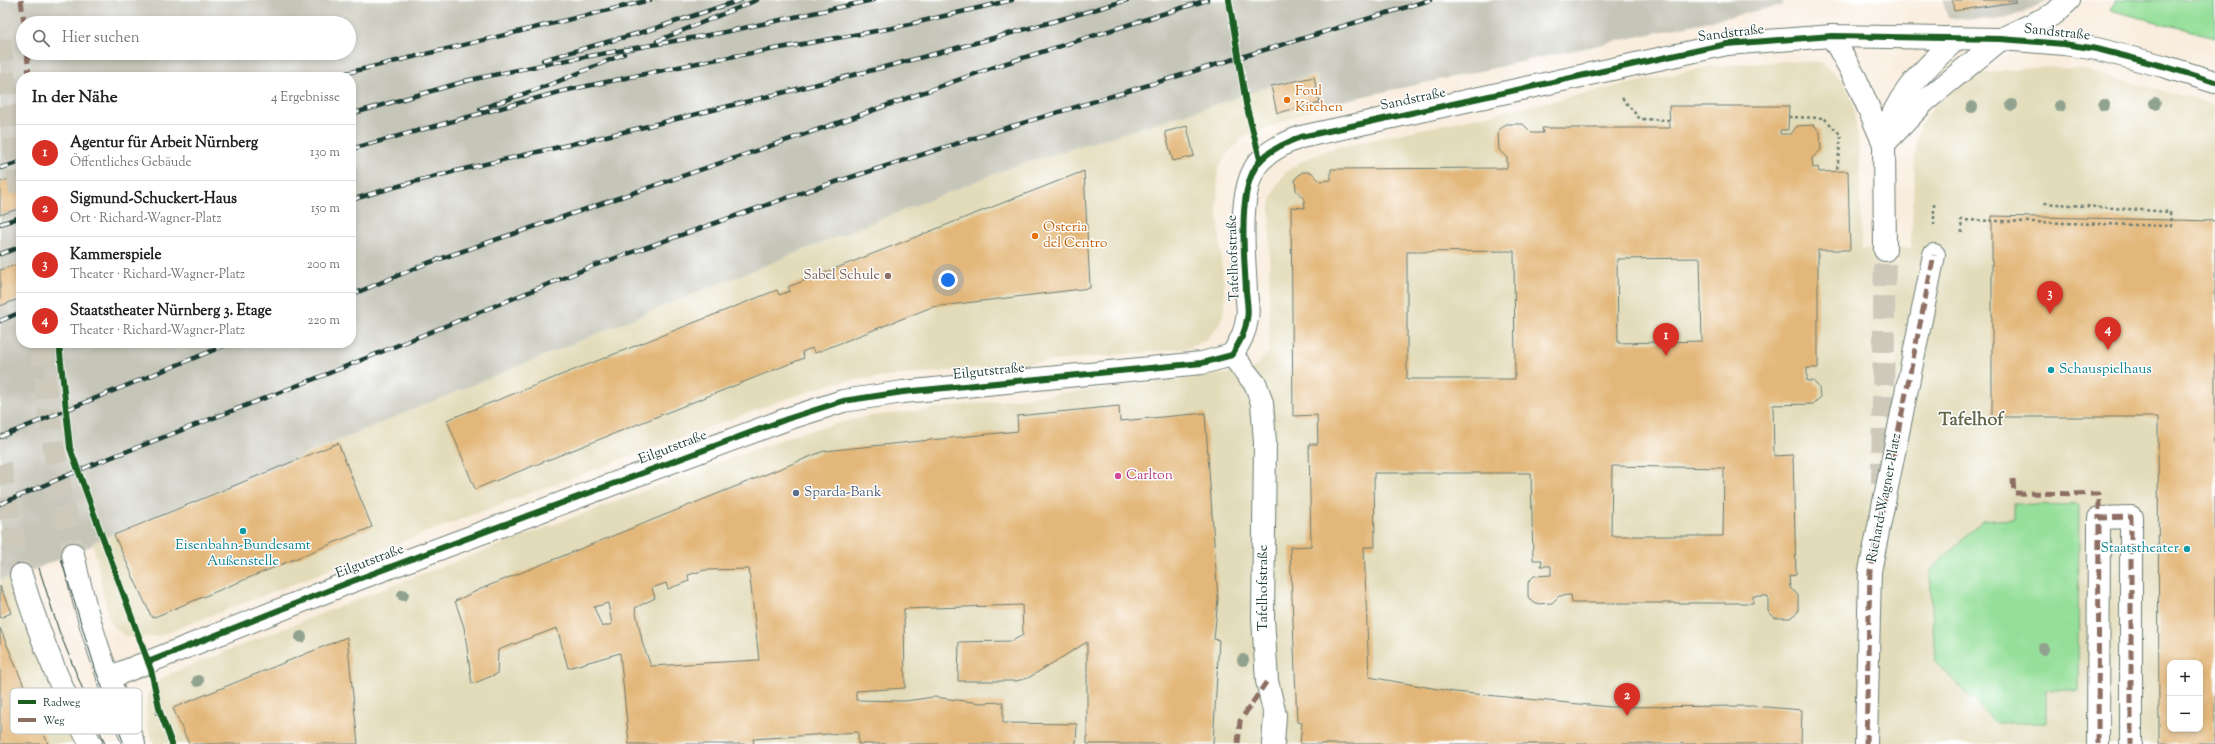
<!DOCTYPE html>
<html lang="de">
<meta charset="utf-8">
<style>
body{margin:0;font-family:"Sorts Mill Goudy",serif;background:#f2f2f2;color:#222}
.controls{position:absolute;right:12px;bottom:12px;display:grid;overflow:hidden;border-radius:8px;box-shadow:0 2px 6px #0003}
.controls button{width:36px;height:36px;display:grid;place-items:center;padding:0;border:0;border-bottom:1px solid #e0e0e0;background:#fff;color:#222;font:20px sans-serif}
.you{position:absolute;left:948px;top:280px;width:14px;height:14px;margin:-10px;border:3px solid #fff;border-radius:50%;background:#1a73e8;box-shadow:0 0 0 6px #1a73e833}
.badge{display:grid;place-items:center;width:26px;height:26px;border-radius:50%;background:#d93025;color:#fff;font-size:13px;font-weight:700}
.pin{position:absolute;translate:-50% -33px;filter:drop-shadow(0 1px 2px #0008)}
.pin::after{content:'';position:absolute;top:21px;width:14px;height:12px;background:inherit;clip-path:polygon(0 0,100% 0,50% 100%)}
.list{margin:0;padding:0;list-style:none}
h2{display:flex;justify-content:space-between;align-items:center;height:52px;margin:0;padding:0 16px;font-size:17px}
h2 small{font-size:13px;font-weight:400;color:#767676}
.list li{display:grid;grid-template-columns:26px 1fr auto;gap:12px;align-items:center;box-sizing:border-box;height:56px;padding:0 16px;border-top:1px solid #e0e0e0}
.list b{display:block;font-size:15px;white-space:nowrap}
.list p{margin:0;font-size:13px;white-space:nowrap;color:#767676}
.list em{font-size:13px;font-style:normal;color:#767676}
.icon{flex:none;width:22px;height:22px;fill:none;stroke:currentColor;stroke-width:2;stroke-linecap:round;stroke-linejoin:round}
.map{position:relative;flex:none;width:2215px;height:744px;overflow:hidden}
.search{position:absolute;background:#fff;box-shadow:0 2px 6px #0003;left:16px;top:16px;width:340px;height:44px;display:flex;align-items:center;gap:10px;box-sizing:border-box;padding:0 14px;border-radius:22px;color:#767676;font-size:15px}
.panel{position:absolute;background:#fff;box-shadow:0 2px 6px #0003;left:16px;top:72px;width:340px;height:276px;border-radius:16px}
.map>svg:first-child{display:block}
.built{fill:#e2dcba;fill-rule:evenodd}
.industrial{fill:#c5c5b8;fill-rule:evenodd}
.green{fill:#95df9a;stroke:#5a8e67}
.building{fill:#e3b779;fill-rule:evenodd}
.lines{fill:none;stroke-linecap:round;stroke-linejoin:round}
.minor-tunnel{stroke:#cdcabc;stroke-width:22;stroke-dasharray:22 11;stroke-linecap:butt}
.major-tunnel{stroke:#cdcabc;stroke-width:22;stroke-dasharray:22 11;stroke-linecap:butt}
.minor-casing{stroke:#6b7b70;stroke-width:24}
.major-casing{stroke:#6b7b70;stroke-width:24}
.path{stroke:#6b7b70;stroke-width:2.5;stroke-dasharray:3 3;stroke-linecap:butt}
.minor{stroke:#fff;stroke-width:22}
.major{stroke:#fff;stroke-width:22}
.tram{stroke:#1f3d34;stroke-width:1}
.rail-casing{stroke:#1f3d34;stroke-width:4.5}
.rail{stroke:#fff;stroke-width:3;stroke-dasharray:9;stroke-linecap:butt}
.quiet{stroke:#8d6e63;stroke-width:5;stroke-dasharray:10 5;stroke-linecap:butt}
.cycleway-casing{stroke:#fff;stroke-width:8}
.cycleway{stroke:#1b5e20;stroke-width:6}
.tree{fill:#91a38f}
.food-dot{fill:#e8710a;stroke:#fff;stroke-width:1.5}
.education-dot{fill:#8d6e63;stroke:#fff;stroke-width:1.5}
.culture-dot{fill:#0f9aa8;stroke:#fff;stroke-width:1.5}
.hotel-dot{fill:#d1479c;stroke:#fff;stroke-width:1.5}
.service-dot{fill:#5c6f8a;stroke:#fff;stroke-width:1.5}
.labels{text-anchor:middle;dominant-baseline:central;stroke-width:3;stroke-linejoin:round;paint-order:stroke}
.street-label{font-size:14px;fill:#1f3d34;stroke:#fff}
.food-label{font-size:14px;fill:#c56008;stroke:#fff;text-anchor:start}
.education-label{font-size:14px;fill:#785e54;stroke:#fff;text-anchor:end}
.culture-label{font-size:14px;fill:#0d838f;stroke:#fff;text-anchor:start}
.hotel-label{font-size:14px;fill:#b23c85;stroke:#fff;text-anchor:start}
.service-label{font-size:14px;fill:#4e5e75;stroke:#fff;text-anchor:start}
.district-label{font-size:18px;font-weight:bold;fill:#64684c;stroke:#fff}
.key{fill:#fff;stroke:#bcc5c2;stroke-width:1}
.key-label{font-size:11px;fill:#1f3d34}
</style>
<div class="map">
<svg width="2215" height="744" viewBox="0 0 2215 744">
<rect width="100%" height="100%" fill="#fff"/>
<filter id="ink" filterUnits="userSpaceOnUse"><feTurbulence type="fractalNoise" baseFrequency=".025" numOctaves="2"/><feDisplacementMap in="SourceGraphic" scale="8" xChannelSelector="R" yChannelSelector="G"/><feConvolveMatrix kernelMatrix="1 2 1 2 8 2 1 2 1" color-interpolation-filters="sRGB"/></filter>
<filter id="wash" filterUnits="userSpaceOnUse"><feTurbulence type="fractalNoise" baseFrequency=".012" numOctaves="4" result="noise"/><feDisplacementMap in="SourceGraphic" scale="16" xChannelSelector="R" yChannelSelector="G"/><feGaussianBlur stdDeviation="0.9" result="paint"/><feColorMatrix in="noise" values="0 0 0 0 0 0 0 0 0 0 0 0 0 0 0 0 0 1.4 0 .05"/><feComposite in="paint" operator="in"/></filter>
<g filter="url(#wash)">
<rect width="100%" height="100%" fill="#f9edde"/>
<!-- built -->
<g class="built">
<path d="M1791,61L1820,62L1844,81L1853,102L1859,147L1862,249L1911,248L1915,154L1919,127L1935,104L1973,76L2004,70L2048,67L2084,70L2215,105V744H154L148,729L146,710L148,693L161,679L172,673L406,580L796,434L864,417L1201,377L1245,371L1256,367L1269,352L1270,205L1276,186L1286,172L1300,162L1330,149L1712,66ZM2170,663H2200V729H2170Z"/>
<polygon points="1317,75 1323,105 1243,138 1228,153 1218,168 1217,206 1225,301 1223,315 1218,326 1206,340 1190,348 873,378 834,383 783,400 482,511 158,636 134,638 125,636 115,628 108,618 93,542 676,301 1012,167 1202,109 1271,86"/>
<polygon points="8,577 75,744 0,744 0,580"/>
</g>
<!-- industrial -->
<g class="industrial">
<path d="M0,0H1781L1783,5L1323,105L1316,75L1271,86L1202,109L1012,167L676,301L93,542V545L9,580L8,577L0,580ZM23,23H349V53H23ZM21,77H351V343H21Z"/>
<polygon points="1942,0 2048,0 2025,12 1997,20 1948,18"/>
</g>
<!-- green -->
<g class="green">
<polygon points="2116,0 2214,0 2215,37 2110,10"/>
<polygon points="2014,504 2079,505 2078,690 2046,690 2046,723 1996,723 1935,662 1930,571 1982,521 2014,519"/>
</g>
<g id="blocks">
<!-- building -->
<g class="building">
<polygon points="1952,0 2016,0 2016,2 1954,11"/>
<polygon points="1314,77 1320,103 1277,113 1271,86"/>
<path d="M1669,106H1789L1788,130H1780V134H1791L1797,126L1814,125L1820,132L1821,150L1812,158L1813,168L1818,167L1819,172L1848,171L1850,250H1818V368H1807V381H1813L1819,387L1820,398L1813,404L1773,405L1774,456L1793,455L1796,575L1789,576L1790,588L1798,595V612L1790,618H1775L1768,611V596H1753V603H1572L1571,595L1559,596L1552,603L1535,604L1528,598V582L1534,576L1551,575V566H1541L1542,560H1533L1531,473H1374L1375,547H1364L1369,677L1455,692L1610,707L1753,706L1802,710L1801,744H1300L1302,723L1297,722L1290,547L1311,546L1309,444H1318L1317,415L1293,416L1291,207L1305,208L1304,199L1296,190L1295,179L1302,172H1311L1320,181L1331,180V169L1507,168V158L1499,150L1498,131L1506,124H1523L1532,133H1543L1542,128H1670ZM1514,251L1515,379H1407V252ZM1700,258L1702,341L1618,343L1617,259ZM1612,466L1724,468L1723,536H1611Z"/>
<polygon points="1187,126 1194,156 1173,161 1165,132"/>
<polygon points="1084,171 1090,288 932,307 815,353 812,348 802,352 804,358 475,489 447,420 777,290 779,295 790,291 788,287"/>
<polygon points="21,175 21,208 0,215 0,182"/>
<path d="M1992,216L2215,221V744H2159L2158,417H1992ZM2170,663H2200V729H2170Z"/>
<polygon points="21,263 21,298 0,306 0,270"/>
<path d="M1119,406L1120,421L1205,413L1218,599L1214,639L1219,640L1213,744H1087V642L1028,678L1016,681H958L959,642L1012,641L1023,635L1022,605L904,609L905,688L856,691V700L905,701L934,697L981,703L1003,702V723L1077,724L1076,744H858V732L753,739L754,744H629L620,653L568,668L557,628L498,650L497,674L472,684L464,627L455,601L483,588L824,451L1018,431L1017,416ZM749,569L759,660L651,666L643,645L635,608L655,598L652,588L666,583L668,589L689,581L688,575L705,570ZM608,603L612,624L602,627L594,607Z"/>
<polygon points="338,443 372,527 152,618 114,535"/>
<polygon points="0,586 11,613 0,618"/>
<polygon points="0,628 48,744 0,744"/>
<polygon points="347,637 358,744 189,744 173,708"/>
</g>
</g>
</g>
<g filter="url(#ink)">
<use href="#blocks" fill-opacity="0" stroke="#6b7b70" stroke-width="1"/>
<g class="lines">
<!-- minor-tunnel -->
<polyline class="minor-tunnel" points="1882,484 1885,250"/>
<!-- major-tunnel -->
<g class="major-tunnel">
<polyline points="0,40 21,199"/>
<polyline points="40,343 54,450 73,554"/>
<polyline points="0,464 21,575"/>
</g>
<!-- minor casing -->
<g class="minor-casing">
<g id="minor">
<polyline points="1832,36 1856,79 1884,144 1885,250"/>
<path d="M1886,135C1894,95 1928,66 1956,39"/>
<polyline points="1884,144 1925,101 2001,39 2054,14 2069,0"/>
<path d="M1232,355C1239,343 1245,334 1247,319C1249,311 1247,301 1246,292C1245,258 1235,184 1262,159C1273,148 1287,142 1301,137L1727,44L1832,36L2001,39L2064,44L2097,49L2163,66L2215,82"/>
<polyline points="1232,355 1256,385 1262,403 1265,442 1263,618 1267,681 1275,715 1273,744"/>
<polyline points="108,678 350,582 787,419 843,401 903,392 1202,363 1232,355"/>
<polyline points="1866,744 1870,571 1934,255"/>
<polyline points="2098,744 2099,518 2131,517 2131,744"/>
</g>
</g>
<!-- major casing -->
<g class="major-casing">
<g id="major">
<path d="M73,554C86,620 109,682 134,744"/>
<path d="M21,575C39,634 60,691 91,744"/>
</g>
</g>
<!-- path -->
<g class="path">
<polyline points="1622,98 1640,119 1669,120"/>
<polyline points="1789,117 1824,118 1841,135 1837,171"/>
<polyline points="1934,225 1934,204"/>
<polyline points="1962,233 1961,220 2171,226 2170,212 2043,203"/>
<polyline points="155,714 160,712"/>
</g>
<!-- minor -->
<use href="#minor" class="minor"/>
<!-- major -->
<use href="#major" class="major"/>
<!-- tram -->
<g class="tram">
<polyline points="61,559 96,671 124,744"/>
<polyline points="39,568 59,631 105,744"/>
</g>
<!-- rail casing -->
<g class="rail-casing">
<g id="rail">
<polyline points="657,41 757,0"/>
<polyline points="543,60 653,29 741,0"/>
<polyline points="330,77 650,0"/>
<polyline points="465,81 556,62 725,32 873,0"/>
<polyline points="480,109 552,84 624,54"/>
<polyline points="351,114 470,80"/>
<polyline points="351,149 563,91 707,61 893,28 1012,0"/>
<polyline points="0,168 21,162"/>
<path d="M351,200C450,169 552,150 652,125C811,86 970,47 1127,0"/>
<polyline points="0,224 21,217"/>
<polyline points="0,254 21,247"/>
<polyline points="351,295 428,263 846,120 997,66 1207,0"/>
<polyline points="0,321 21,312"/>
<polyline points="0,437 231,343"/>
<polyline points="0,504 94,464 322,376 593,266 798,194 1006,128 1430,0"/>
</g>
</g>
<!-- rail -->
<use href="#rail" class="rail"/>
<!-- quiet -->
<g class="quiet">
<polyline points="21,0 24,23"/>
<polyline points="27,53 29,77"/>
<polyline points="2013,479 2014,493 2099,494 2099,518"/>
<polyline points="1238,744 1240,721 1267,681"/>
<polyline points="1866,744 1870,571 1934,255"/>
<polyline points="2098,744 2099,518 2131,517 2131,744"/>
</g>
<!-- cycleway casing -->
<g class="cycleway-casing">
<g id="cycleway">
<polyline points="1229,0 1246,104 1260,159"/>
<polyline points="59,343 70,448 151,670 160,712 172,744"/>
<path d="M148,662L350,582L787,419L843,401L903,392L1202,363L1232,355C1239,343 1245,334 1247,319C1249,311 1247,301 1246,292C1245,258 1235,184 1262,159C1273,148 1287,142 1301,137L1727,44L1832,36L2001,39L2064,44L2097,49L2163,66L2215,82"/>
</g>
</g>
<!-- cycleway -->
<use href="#cycleway" class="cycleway"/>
</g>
<!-- trees -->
<g class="tree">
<circle cx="2155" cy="103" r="6"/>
<circle cx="2012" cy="105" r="6"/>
<circle cx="2104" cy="105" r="6"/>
<circle cx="2060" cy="106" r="6"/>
<circle cx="1972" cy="107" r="6"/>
<circle cx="403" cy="595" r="6"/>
<circle cx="301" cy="637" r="6"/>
<circle cx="2043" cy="649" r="6"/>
<circle cx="1243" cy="660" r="6"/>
<circle cx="198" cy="681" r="6"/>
</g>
</g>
<!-- markers -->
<g class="food-dot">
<circle cx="1287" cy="100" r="4"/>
<circle cx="1035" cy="236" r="4"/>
</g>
<circle class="education-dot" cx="888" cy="276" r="4"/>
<g class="culture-dot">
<circle cx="2051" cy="370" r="4"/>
<circle cx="243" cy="531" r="4"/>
<circle cx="2187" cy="549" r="4"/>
</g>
<circle class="hotel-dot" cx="1118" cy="476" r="4"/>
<circle class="service-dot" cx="796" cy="493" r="4"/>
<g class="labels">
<!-- street labels -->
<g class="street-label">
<text transform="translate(2057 33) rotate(6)">Sandstraße</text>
<text transform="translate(1731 34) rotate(-7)">Sandstraße</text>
<text transform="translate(1413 100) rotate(-12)">Sandstraße</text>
<text transform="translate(1234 258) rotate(-92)">Tafelhofstraße</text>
<text transform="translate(989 372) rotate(-6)">Eilgutstraße</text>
<text transform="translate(673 448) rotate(-21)">Eilgutstraße</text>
<text transform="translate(1885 498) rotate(-79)">Richard-Wagner-Platz</text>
<text transform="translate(370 562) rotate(-21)">Eilgutstraße</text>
<text transform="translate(1264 588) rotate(-90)">Tafelhofstraße</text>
</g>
<!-- food labels -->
<g class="food-label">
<text x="1295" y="92">Foul<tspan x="1295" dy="16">Kitchen</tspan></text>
<text x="1043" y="228">Osteria<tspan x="1043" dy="16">del Centro</tspan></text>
</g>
<!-- education labels -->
<g class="education-label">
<text x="880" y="276">Sabel Schule</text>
</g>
<!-- culture labels -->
<g class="culture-label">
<text x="2059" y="370">Schauspielhaus</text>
<text x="243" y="546" text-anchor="middle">Eisenbahn-Bundesamt<tspan x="243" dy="16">Außenstelle</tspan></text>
<text x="2179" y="549" text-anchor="end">Staatstheater</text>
</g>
<!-- hotel labels -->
<g class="hotel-label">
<text x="1126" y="476">Carlton</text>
</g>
<!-- service labels -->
<g class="service-label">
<text x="804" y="493">Sparda-Bank</text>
</g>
<!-- district labels -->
<g class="district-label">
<text x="1971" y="421">Tafelhof</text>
</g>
</g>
<!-- legend -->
<rect x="10" y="688" width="132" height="46" rx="6" class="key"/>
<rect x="18" y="700" width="18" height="4" fill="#1b5e20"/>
<rect x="18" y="718" width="18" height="4" fill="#8d6e63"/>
<g class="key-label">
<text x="43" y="706">Radweg</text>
<text x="43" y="724">Weg</text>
</g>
</svg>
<div class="controls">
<button>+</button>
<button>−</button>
</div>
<div class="you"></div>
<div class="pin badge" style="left:1666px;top:356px">1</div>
<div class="pin badge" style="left:1627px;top:716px">2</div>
<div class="pin badge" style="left:2050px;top:314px">3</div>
<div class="pin badge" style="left:2108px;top:350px">4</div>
<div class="search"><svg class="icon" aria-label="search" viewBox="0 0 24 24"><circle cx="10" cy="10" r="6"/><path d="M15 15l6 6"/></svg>Hier suchen</div>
<section class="panel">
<h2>In der Nähe<small>4 Ergebnisse</small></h2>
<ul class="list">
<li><span class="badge">1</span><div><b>Agentur für Arbeit Nürnberg</b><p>Öffentliches Gebäude</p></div><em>130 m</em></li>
<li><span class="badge">2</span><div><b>Sigmund-Schuckert-Haus</b><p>Ort · Richard-Wagner-Platz</p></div><em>150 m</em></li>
<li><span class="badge">3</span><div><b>Kammerspiele</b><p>Theater · Richard-Wagner-Platz</p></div><em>200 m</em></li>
<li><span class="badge">4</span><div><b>Staatstheater Nürnberg 3. Etage</b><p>Theater · Richard-Wagner-Platz</p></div><em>220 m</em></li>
</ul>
</section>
</div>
